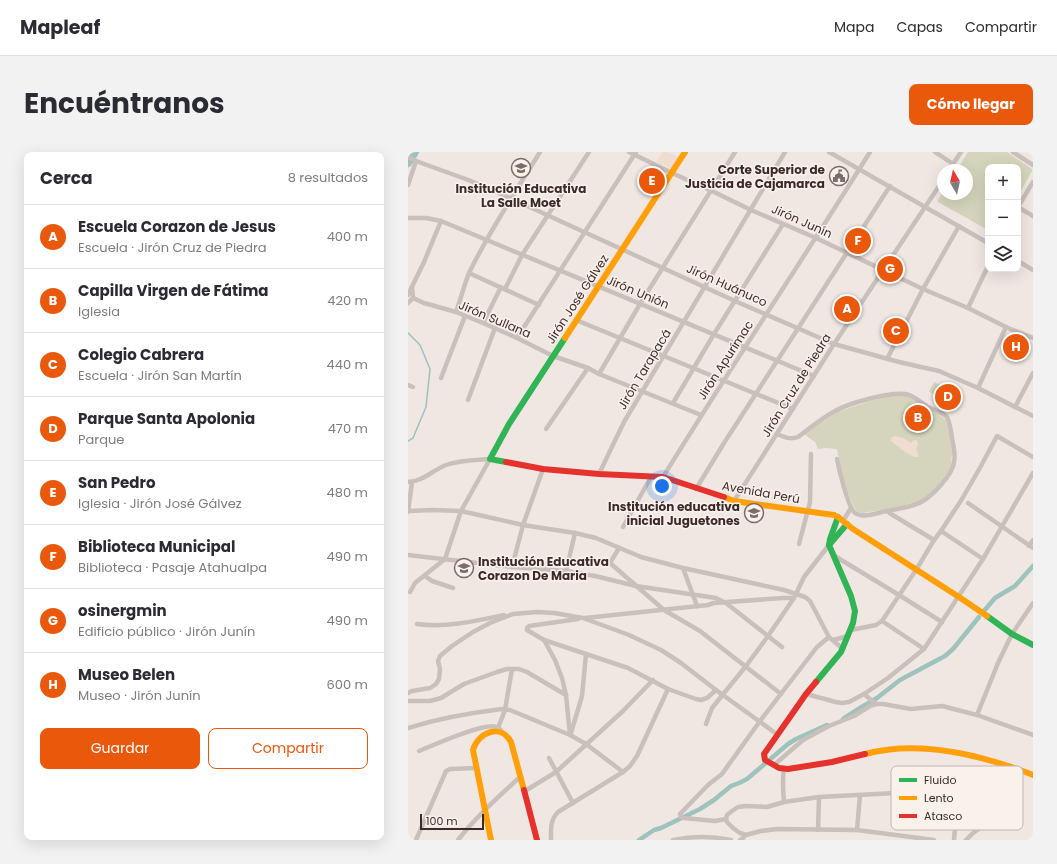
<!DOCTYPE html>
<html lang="es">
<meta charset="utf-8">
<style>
body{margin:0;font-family:Poppins,sans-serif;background:#f2f2f3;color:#2b2b33}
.controls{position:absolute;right:12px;top:12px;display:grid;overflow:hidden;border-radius:8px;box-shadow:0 4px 16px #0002}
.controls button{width:36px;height:36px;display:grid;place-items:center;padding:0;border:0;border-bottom:1px solid #e1e1e2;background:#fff;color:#2b2b33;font:20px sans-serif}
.compass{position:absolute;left:529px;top:12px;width:36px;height:36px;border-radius:50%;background:#fff;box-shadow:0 4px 16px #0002;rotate:351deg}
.scale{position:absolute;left:12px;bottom:10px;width:64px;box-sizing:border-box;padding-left:4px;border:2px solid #3a2b29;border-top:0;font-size:11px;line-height:14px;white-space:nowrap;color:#3a2b29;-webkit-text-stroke:3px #fbf1eb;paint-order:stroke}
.you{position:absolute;left:254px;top:334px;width:14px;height:14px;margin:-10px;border:3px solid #fff;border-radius:50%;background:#1a73e8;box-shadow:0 0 0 6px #1a73e833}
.badge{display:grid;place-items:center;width:26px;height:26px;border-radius:50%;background:#ea580c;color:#fff;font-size:13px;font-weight:700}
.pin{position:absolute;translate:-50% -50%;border:2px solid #fff;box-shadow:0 1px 4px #0006}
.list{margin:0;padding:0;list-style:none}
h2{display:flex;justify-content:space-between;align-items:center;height:52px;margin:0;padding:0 16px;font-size:17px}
h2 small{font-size:13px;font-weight:400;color:#7c7c81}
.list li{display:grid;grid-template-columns:26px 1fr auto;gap:12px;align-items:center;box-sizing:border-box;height:64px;padding:0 16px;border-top:1px solid #e1e1e2}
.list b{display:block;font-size:15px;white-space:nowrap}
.list p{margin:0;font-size:13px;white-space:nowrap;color:#7c7c81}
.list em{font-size:13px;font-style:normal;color:#7c7c81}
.actions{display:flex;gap:8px;padding:12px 16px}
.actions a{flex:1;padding:9px 0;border:1px solid #ea580c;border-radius:8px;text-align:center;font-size:14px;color:#ea580c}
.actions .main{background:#ea580c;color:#fff}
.icon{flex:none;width:22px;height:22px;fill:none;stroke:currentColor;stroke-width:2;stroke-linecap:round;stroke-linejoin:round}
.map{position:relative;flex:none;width:625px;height:688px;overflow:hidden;border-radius:8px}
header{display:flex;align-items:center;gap:24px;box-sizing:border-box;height:56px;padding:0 20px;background:#fff;border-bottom:1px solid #e1e1e2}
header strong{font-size:19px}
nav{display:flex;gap:22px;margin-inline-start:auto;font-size:14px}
.intro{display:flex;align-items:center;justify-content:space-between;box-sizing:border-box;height:96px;padding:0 24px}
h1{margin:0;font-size:28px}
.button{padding:10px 18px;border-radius:8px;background:#ea580c;color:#fff;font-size:14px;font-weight:700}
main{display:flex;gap:24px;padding:0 24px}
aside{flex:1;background:#fff;border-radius:8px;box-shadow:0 4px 16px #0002}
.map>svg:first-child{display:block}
.green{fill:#d5d4bc}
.plaza{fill:#efddd1}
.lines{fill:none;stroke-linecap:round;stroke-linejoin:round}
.stream{stroke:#9dc3bc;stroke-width:1.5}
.canal{stroke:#9dc3bc;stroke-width:4.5}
.river{stroke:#9dc3bc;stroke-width:8}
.street{stroke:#c9bfbb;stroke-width:4.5}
.fast{stroke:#30b455;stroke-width:6}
.slow{stroke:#ff9f0a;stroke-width:6}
.jam{stroke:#e5322d;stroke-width:6}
.labels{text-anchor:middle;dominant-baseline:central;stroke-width:3;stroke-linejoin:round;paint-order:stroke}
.poi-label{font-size:12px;font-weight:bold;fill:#3a2b29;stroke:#fbf1eb;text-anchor:end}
.street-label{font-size:12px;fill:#3a2b29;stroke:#fbf1eb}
.key{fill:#fbf1eb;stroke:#c1b6b1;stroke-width:1}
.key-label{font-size:11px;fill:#3a2b29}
</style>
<header>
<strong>Mapleaf</strong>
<nav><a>Mapa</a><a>Capas</a><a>Compartir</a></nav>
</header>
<div class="intro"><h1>Encuéntranos</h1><a class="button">Cómo llegar</a></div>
<main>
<aside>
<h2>Cerca<small>8 resultados</small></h2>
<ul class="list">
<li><span class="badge">A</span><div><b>Escuela Corazon de Jesus</b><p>Escuela · Jirón Cruz de Piedra</p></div><em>400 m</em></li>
<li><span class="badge">B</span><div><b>Capilla Virgen de Fátima</b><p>Iglesia</p></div><em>420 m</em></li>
<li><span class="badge">C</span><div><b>Colegio Cabrera</b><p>Escuela · Jirón San Martín</p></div><em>440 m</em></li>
<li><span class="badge">D</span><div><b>Parque Santa Apolonia</b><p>Parque</p></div><em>470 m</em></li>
<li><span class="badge">E</span><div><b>San Pedro</b><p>Iglesia · Jirón José Gálvez</p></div><em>480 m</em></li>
<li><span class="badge">F</span><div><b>Biblioteca Municipal</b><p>Biblioteca · Pasaje Atahualpa</p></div><em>490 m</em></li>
<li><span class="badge">G</span><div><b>osinergmin</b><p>Edificio público · Jirón Junín</p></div><em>490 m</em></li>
<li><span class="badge">H</span><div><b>Museo Belen</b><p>Museo · Jirón Junín</p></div><em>600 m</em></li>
</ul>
<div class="actions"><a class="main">Guardar</a><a>Compartir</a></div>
</aside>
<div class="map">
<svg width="625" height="688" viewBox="0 0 625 688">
<rect width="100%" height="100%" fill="#f0e7e3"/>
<!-- green -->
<g class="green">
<polygon points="560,0 599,0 624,17 624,19 610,44 610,15 580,15 580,78 530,50 530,48 535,40 535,42 559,42 559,18 549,18"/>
<polygon points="526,230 549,239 544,250 521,240"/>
<path d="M484,243H498L507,248L527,260L538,268L542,284L544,300L543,313L540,320L525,339L514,348L490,355L455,361L449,360C438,341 433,319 429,297L418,296L410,297L407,290L396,282L429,260L456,251Z"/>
</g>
<!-- plaza -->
<g class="plaza">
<polygon points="254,0 260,0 271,5 264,17 248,10"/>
<polygon points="487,284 495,286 503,291 506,288 509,288 510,292 508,298 510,300 510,305 506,305 497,300 483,289 483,286"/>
</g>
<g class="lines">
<!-- stream -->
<polyline class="stream" points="0,181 12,193 22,217 18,255 5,286 0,289"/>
<!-- canal -->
<g class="canal">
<polyline points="576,459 587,446 607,434 625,414"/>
<polyline points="435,567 452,556 469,546 492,528 537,504 545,497 571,465"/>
<polyline points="231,688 246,678 253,676 292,657 306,648 323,634 331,631 339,627 380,592 388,587 419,573"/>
</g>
<!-- river -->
<polyline class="river" points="0,11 7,0"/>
<!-- street -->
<g class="street">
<polyline points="221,0 264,21 304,39 343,58 408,86 515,137 560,156 600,176 625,186"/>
<polyline points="421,0 580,91"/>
<polyline points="527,0 545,12"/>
<polyline points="605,0 625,13"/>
<polyline points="0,5 8,9 63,29 104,47 327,149 426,192 491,210 531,219 570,236 625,264"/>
<polyline points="541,18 553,0"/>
<polyline points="0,33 8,9"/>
<polyline points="610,55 625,30"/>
<polyline points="610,55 625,64"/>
<polyline points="0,66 18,66 33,69 406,224"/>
<polyline points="610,109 625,118"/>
<polyline points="61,121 131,153"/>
<polyline points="97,137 114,103 181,0"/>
<polyline points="0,143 16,110 33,69"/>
<polyline points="5,146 16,151 48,160 75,171 109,186 145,204 180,216 191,222 293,263"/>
<polyline points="0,151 5,146 4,135"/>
<polyline points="560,156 580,114"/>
<path d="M48,160C53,147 56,132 62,119C82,78 108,39 132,0"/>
<polyline points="168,168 385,257"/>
<polyline points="75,171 93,135"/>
<polyline points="109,186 228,0"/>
<polyline points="479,207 515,137 551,74"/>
<polyline points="191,222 232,152 327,0"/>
<polyline points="33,226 57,164"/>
<polyline points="0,233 5,235"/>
<polyline points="570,236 598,175"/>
<polyline points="60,248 87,176"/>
<polyline points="265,251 306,182 375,72"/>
<polyline points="607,255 625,221"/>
<polyline points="138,277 180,216"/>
<path d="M369,282C376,285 382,288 390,285C402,276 414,266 427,259C441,251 481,240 497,242C506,243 513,251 520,255C526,258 534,260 539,265C542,271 543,279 544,286C545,293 548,302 546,310C545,322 525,343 515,349C503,356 487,357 474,360C466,362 454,366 447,361C440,356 431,317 429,307"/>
<polyline points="191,322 201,301 216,270 377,0"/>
<path d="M255,325C322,216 394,109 462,0"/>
<path d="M0,330C14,330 25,318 38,313C52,308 67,308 82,307"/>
<polyline points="288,337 316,291 482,34"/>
<polyline points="326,349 426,192 535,28"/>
<polyline points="560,351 625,396"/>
<polyline points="0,359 25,358 53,359 115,373 167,381 188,386 233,405 275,416 376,438 397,445 402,449 421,485"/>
<polyline points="479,359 483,362 526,388"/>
<polyline points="0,360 4,330"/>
<polyline points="435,369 443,356"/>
<polyline points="215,375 243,325"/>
<polyline points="533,379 575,407"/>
<polyline points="391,392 402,350 403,302"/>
<polyline points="621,394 625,388"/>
<polyline points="211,396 202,411 217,424 256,458 292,479 373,542"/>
<polyline points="0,403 104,415 158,419 187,424 228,434 308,446 318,451 374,495"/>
<polyline points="425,403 491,443 534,470"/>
<polyline points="104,415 115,373 135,317"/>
<polyline points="275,416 289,454"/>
<polyline points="158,419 167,381"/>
<polyline points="17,424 24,429 45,436"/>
<polyline points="2,440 7,431 37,407 53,359 82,307"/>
<polyline points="177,466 300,453 306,451 375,446 386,446"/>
<polyline points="474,469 516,497"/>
<path d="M9,472C38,476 68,469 96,463"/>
<polyline points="443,478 468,473 474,469 508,418 526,388 533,379 554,347 573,314 589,284 625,305"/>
<polyline points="136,488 220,516 260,537 288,547 293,548 299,546 308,538"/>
<polyline points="425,488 440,484"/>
<polyline points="0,541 4,539 22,536 28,532 31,527 32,517 30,509 32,504 44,494 65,480 82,471 105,462 129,460 146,461 175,466 221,483 253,498 273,511 308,538 370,583"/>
<polyline points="398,542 428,550 434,551 441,550 456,542 480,526 516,497 575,407 625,321"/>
<polyline points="456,542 468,552 475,552 503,557 534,554 569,563 625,583"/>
<polyline points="0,549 22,549 33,546 56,532 89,520 99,517 111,517 119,520 158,543"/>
<polyline points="569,563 590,511 604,482 625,451"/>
<polyline points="298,572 304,556 338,514 360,484 386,446 396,425 421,393"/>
<path d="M0,576C32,566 60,561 94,557L102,558L162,583L178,592L215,620"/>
<polyline points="90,576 97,558 104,517"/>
<polyline points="163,581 174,544 178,502"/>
<polyline points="162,583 158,543 154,526 147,508 136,488 119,478 119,476 121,474 170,467"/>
<path d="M11,599C26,593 76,570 89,575C92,576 92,577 94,580"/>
<polyline points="141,606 165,651"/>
<polyline points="366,613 395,588 421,574 446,564 462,554 468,552"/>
<path d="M376,617C374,628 375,639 376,650"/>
<polyline points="117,639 148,620 215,559 245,528"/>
<polyline points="318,667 307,669 276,666 273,665 272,662 300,633 314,622 352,569 409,495 421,485 422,486 435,497"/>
<polyline points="410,678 411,645"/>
<polyline points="449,678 452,643"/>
<polyline points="8,688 38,619 42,617 69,616"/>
<path d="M50,688C68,665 90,645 112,625"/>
<path d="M143,688C143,677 142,668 150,660L215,620L222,614L229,604L260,537"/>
<path d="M265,688C284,684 304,684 323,688"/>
<polyline points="332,688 335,686 338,683"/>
<polyline points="526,688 449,678 369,677 353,679 338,683 332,681 325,676 319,670 318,667 319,663 324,659 330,655 338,654 359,655 376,650 411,645 584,636"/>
<polyline points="546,688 550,638"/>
<polyline points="558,688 565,681 589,664"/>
</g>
<!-- fast -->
<g class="fast">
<polyline points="98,310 82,307 101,272 157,186"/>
<polyline points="421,393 439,372"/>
<polyline points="579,464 604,482 625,493"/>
<polyline points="408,530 433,500 445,471 447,459 443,444 421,393 422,387 430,365"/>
</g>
<!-- slow -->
<g class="slow">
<polyline points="157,186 277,0"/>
<polyline points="316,345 326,349 426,363 430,365 445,377 551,445 579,464"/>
<path d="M457,602C512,587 574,603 625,623"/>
<path d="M83,688L65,598C70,580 93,571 103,590L116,638"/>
</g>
<!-- jam -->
<g class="jam">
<polyline points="98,310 135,317 191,322 255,325 316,345"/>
<polyline points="408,530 398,542 356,602 357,608 371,616 380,617 424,610 457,602"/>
<polyline points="116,638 129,688"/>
</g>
</g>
<!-- icons -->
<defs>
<g id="school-ring" transform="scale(1)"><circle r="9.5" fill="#fbf1eb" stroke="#7a6d6a" stroke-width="1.5"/><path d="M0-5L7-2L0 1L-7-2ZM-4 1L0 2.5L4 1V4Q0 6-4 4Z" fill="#7a6d6a"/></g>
<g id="civic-ring" transform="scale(1)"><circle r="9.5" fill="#fbf1eb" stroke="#7a6d6a" stroke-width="1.5"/><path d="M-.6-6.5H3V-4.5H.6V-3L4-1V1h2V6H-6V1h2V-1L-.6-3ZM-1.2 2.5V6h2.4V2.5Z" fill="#7a6d6a"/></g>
</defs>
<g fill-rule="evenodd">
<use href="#school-ring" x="113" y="16"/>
<use href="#civic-ring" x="431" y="24"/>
<use href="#school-ring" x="346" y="361"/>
<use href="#school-ring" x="56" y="416"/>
</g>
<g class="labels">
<!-- poi labels -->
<g class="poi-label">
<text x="417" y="17">Corte Superior de<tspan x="417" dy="14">Justicia de Cajamarca</tspan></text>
<text x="113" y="36" text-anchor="middle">Institución Educativa<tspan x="113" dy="14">La Salle Moet</tspan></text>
<text x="332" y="354">Institución educativa<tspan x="332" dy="14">inicial Juguetones</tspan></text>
<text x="70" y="409" text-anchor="start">Institución Educativa<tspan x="70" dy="14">Corazon De Maria</tspan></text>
</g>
<!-- street labels -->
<g class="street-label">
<text transform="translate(394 69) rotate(24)">Jirón Junín</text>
<text transform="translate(319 133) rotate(24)">Jirón Huánuco</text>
<text transform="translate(230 140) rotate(23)">Jirón Unión</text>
<text transform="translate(169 147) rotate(-57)">Jirón José Gálvez</text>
<text transform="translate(87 167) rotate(23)">Jirón Sullana</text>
<text transform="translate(317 208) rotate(-57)">Jirón Apurímac</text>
<text transform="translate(236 217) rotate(-59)">Jirón Tarapacá</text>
<text transform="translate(388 233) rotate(-58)">Jirón Cruz de Piedra</text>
<text transform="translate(353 340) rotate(10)">Avenida Perú</text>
</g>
</g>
<!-- legend -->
<rect x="483" y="614" width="132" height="64" rx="6" class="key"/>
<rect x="491" y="626" width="18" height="4" fill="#30b455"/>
<rect x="491" y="644" width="18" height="4" fill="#ff9f0a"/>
<rect x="491" y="662" width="18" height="4" fill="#e5322d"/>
<g class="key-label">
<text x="516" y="632">Fluido</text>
<text x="516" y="650">Lento</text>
<text x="516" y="668">Atasco</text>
</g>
</svg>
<div class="controls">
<button>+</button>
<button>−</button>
<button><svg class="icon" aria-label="layers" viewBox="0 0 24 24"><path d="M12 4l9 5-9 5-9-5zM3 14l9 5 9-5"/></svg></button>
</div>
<svg class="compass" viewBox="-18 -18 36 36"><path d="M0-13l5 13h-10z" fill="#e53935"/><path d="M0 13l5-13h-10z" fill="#7c7c81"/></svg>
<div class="scale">100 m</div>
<div class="you"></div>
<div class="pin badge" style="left:439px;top:157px">A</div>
<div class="pin badge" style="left:510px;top:266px">B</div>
<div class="pin badge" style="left:488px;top:179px">C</div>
<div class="pin badge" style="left:540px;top:245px">D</div>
<div class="pin badge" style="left:244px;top:29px">E</div>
<div class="pin badge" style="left:450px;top:89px">F</div>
<div class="pin badge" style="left:482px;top:117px">G</div>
<div class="pin badge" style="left:608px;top:195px">H</div>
</div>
</main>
